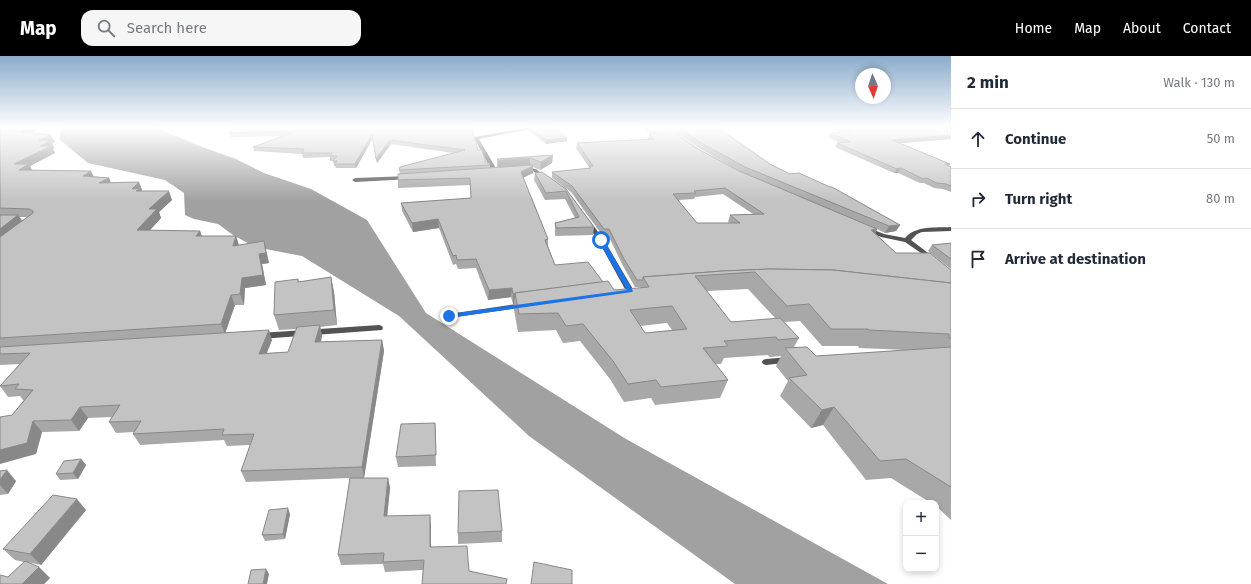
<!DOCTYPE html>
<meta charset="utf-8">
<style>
body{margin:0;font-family:"Fira Sans",sans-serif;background:#f6f6f7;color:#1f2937}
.controls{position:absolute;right:12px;bottom:12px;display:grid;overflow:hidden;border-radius:8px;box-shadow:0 2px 6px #0003}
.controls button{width:36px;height:36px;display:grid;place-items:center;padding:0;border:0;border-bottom:1px solid #e0e1e3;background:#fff;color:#1f2937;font:20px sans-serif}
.compass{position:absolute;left:855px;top:12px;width:36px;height:36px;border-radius:50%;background:#fff;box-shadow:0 2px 6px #0003;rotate:177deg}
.stop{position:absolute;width:12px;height:12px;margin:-9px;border:3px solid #1a73e8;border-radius:50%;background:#fff}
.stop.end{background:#1a73e8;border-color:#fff;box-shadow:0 1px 4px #0008}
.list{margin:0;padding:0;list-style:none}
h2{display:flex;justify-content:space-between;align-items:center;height:52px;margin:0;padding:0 16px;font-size:17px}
h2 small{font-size:13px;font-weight:400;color:#747a83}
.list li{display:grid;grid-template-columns:26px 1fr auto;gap:12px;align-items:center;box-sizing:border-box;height:60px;padding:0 16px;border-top:1px solid #e0e1e3}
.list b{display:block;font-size:15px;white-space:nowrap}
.list em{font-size:13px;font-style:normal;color:#747a83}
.icon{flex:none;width:22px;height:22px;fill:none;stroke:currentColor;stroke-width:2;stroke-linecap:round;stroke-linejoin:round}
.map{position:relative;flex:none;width:951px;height:528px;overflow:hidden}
header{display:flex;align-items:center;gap:24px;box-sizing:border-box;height:56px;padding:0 20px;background:#000;color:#fff}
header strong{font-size:19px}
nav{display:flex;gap:22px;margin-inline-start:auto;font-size:14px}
.search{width:280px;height:36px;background:#f6f6f7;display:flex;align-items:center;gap:10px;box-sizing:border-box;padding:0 14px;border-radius:12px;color:#747a83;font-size:15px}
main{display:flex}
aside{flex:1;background:#fff}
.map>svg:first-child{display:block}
.water{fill:#a1a1a1}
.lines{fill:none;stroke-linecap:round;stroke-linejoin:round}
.street{fill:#535353;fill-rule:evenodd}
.wall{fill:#a8a8a8;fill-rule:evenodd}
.shaded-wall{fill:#888}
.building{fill:#c3c3c3;stroke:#888;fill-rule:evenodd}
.route{fill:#1a73e8}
</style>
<header>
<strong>Map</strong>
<div class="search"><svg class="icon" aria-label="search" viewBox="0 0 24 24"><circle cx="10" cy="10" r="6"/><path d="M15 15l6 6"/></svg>Search here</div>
<nav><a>Home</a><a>Map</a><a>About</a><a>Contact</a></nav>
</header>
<main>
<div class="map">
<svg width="951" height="528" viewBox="0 0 951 528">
<rect width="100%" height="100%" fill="#fff"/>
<!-- water -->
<polygon class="water" points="62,71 155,71 202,91 236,103 264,117 311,133 367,164 426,257 626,383 888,528 735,528 529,380 399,260 302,200 255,191 233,179 218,168 194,163 185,159 184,137 165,124 88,107 59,83"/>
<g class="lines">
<!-- street -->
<g class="street">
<polygon points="530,71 541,71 479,83 497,114 501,113 504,115 493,117 474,82 474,81"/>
<polygon points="522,111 536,113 549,123 544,124 533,115 520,114 519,113"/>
<polygon points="409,120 412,122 411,123 355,126 352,124 355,122"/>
<polygon points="588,164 590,165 604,184 634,235 633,237 627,237 626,235 598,184 585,166"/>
<path d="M866,171L884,178L905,182C916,169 936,172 951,171V175L922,176L917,178L911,184L936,203V205L934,206L905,186L881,181L864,174L863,173Z"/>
<polygon points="523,247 526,247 527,249 526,251 449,262 445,260 449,258"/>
<polygon points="379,269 382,270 383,272 382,274 260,283 256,280 260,277"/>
<polygon points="789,301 792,302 793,304 792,306 766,309 763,308 762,306 763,304 766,303"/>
</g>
</g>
<!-- wall -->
<g class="wall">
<path d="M0,71L33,77L55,86L52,87L54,92L53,93L55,97L30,110L32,114L109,122L111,127L139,126L142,134V135L172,144L159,156L161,162L149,175H200L202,180H236L239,189L266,195L269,207L262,208L266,229L245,232L244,249H235L225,276L272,284L267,297L288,296L296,273L279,274L274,259L298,223L299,226L331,221L334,236L337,269L320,271L322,280L321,286L382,284L384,295L364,422H388L390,432L387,460L431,470V491L469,515L507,523L506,528H422L423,514L385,516L383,508L341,509L338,499L350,422L246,426L241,415L250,389L227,390L224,384L140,389L133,378L134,376L116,377L109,366L112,361L88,362L79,375L42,376L36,398L12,359L24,344H23L20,340L8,341L0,330L20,308L0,309ZM20,161H27L22,165Z"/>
<path d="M234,71L474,79V81L478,94L486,107L490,109V112L497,111V103L553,99L552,107L540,114L533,111V117L523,122L548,183V190L555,209L603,226L614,234L641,232V231H635L623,210L608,179H602L571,136L552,122V116L588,113L589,111L576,92L577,87L648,83L649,78H650L642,71H667L698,93L739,115L743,117L702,94L668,71H719L718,72L770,108L790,118L900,169L896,175L885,177L877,173L875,177L896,197L951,214V464L936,450V447H931L891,422L866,424L823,369L811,372L780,340L788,325L776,310L781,300L770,301L768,299L724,302L721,308H716L728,324L720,342L655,349L651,342L624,346L610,323L580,285L563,287L556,274L518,276L514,254V248H513L511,241L488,244L476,212L458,213L456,208L453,209L439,172L413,176L402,155L401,147L471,142L470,129L398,132V124L400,118L399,114L453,97L391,88L377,107L373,82L356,112H336L335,110H334L333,105H330V101L303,102L302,98L254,95L253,91L284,80L231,81L229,77ZM723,138L753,158L730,159L728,166L730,167H697L678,144L694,143L695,141ZM748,233L776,263L731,266L707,235ZM800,265L822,290H858L859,292L907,294L816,300L794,291L799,282L784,266ZM667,267L672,274L645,277L640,270Z"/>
<polygon points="529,71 567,85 546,88 529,75"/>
<polygon points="831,71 951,71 951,83 900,87 950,108 949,110 951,111 951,136 943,133 934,132 924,127 920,127 898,117 894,117 835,91 837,87 841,87 828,81 830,77 841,76"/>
<polygon points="535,117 566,133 594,171 593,179 555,180 555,167 575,162 565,143 545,144 534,124"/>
<polygon points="951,187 951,213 928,195 932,189"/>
<polygon points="435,367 436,410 398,411 396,401"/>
<polygon points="81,403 86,409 78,423 60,424 56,418"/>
<polygon points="0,415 16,425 8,438 0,439"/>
<polygon points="86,454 41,509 27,506 50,522 44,528 0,528 8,521 24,506 15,504 3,493"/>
<polygon points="290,458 285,483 265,485 262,479"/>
<polygon points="502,475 502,486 458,488 458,477"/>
</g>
<!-- shaded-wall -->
<g class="shaded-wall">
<polygon points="27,71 41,71 25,83 21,76"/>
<polygon points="372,78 373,82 356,112 355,108"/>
<polygon points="51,79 55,86 52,87 54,92 53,93 55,97 30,110 33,116 19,116 14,108 39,84"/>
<polygon points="951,79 951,83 890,88 892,84"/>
<polygon points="567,82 567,85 546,88 546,84"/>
<polygon points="390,84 391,88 377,107 376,103"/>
<polygon points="553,99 552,107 540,114 541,106"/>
<polygon points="530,102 530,110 498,112 498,104"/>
<polygon points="533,110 533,117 520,123 521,116"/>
<polygon points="901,112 898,117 894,117 897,113"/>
<polygon points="91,115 95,123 83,120"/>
<polygon points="109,122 112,130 99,127"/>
<polygon points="139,126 142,134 142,135 144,141 132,133"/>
<polygon points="169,135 172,144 159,156 161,162 141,184 137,174 149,153"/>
<polygon points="18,159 24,168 0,186 0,173"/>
<polygon points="438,163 439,172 413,176 412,167"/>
<polygon points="900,169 896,175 885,177 889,170"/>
<polygon points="877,173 874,180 871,174"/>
<polygon points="200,175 203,185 196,180"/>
<polygon points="236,180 239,190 233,190"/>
<polygon points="264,185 269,207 262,208 266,229 245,232 244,249 240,238 242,222 259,198"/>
<polygon points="331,221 334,236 337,269 334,254"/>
<polygon points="512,232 511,241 488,244 489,234"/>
<polygon points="513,238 515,238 514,248 513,248"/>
<polygon points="231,239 235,249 225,278 221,268"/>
<polygon points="320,269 322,280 318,296 315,286"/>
<polygon points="269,274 272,284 262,308 259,298"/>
<polygon points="382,284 384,295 364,422 362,411"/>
<polygon points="80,351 88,362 79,375 71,364"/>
<polygon points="834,351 823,369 811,372 822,354"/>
<polygon points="33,365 42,376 36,398 0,408 0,394"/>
<polygon points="435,367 436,378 436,410 436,399"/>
<polygon points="81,403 86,409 78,423 73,417"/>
<polygon points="7,414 16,425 8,438 0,429 0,424"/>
<polygon points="388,422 390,432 386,471 384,460"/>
<polygon points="77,443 86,454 41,509 30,498"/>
<polygon points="288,452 290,458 285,483 283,478"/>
<polygon points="430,459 431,470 431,502 430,491"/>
<polygon points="39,511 50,522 44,528 22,528"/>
<polygon points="266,513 269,518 267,528 263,528"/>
</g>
<!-- building -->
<g class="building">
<polygon points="0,71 27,71 21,76 51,79 39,84 50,85 40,90 51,90 14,108 29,108 19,114 91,115 83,120 109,122 99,127 139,126 132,133 141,132 136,135 169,135 149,153 157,153 137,174 200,175 196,180 236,180 233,190 264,185 266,197 259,198 263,219 242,222 240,238 231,239 221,268 0,282 0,181 33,157 33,155 29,153 0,152"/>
<polygon points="234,71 473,71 474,75 473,78 478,94 482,94 486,107 489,107 490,109 399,114 400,111 465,94 390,84 376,103 372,78 355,108 335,108 337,105 333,105 337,100 330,100 332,97 302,97 304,93 253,91 297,75 229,77"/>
<polygon points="529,71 554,71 567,82 546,84"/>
<path d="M649,71H667L698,93L739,115L877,173L871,174L896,197H930L951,214V227L833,214L769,213L723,215L643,221V224H637L624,203L609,173H604L572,130L552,116L591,112L589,110H593L577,87L654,83L649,78L657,77ZM725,132L764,158L730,159L740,167H697L673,138L696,137L694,135Z"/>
<polygon points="677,71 717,71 770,108 790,118 799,117 830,131 832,131 900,169 889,170 745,111 703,88"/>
<polygon points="841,71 951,71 951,79 892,84 950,108 945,108 951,111 951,130 946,128 936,127 927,122 923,123 901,112 897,113 837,87 851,86 830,77 851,75"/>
<polygon points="553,99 541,106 530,102 498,104 497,103"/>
<polygon points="532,109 533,110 521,116 548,183 545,184 555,209 588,206 603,226 515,237 515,238 513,238 512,232 489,234 476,203 457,204 456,199 453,200 438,163 412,167 401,147 471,142 470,122 398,124 398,118"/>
<polygon points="542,116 566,133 594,171 556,172 555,167 579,161 566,135 546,137 535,117"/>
<polygon points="0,159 18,159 0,173"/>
<polygon points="951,187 951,203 932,189"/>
<path d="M769,213L833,214L951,227V282H949V278L869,274L868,273H831L809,248L787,250L755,216L695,220L731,266L780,262L799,282L778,284L776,281L724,285L728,290L703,292L728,324L661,331L656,324L628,328L613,305L583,268L566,270L558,257L519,258L515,237L608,225L614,234L649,231L643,221L723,215ZM672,250L687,273L645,277L630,254Z"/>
<polygon points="331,221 334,254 274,259 275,226 298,223 298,226"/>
<polygon points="320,269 315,286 382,284 362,411 241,415 254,378 222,379 224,373 133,378 141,365 109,366 120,349 80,351 71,364 33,365 27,387 0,394 0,361 12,359 33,334 15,333 19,328 0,330 30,297 0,298 0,291 269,274 259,298 288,296 297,271"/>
<polygon points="807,291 816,300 951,291 951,431 906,403 880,405 834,351 822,354 789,322 807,319 785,292"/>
<polygon points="435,367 436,399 396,401 401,368"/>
<polygon points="81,403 73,417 56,418 64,405"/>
<polygon points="7,414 0,424 0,415"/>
<polygon points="350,422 388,422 384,460 430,459 430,491 467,490 469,515 507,523 506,528 422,528 424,504 383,506 384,497 338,499"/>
<polygon points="498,434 502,475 458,477 459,435"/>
<polygon points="53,439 77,443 30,498 3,493"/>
<polygon points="288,452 283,478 262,479 269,454"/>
<polygon points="25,505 39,511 22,528 0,528 0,519 8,521"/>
<polygon points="534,506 572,514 572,528 531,528"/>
<polygon points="266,513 263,528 248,528 251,514"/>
</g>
<!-- sky -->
<linearGradient id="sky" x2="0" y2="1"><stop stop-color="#8baccc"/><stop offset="0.49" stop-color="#fff"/><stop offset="1" stop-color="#fff" stop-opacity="0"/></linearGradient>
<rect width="951" height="145" fill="url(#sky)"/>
<!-- route -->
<polygon class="route" points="599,183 604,184 633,235 632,236 449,262 445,260 449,258 627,234 598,184"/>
</svg>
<div class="controls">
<button>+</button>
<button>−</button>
</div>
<svg class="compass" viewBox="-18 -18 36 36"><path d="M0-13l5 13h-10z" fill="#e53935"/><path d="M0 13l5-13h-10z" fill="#747a83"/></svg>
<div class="stop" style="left:601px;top:184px"></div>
<div class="stop end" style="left:449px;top:260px"></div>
</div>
<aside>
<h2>2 min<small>Walk · 130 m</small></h2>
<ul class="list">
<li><svg class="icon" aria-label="ahead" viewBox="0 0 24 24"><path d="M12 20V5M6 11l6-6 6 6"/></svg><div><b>Continue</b></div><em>50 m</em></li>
<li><svg class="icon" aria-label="right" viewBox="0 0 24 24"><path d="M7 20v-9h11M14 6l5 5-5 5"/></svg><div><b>Turn right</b></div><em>80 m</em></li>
<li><svg class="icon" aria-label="arrive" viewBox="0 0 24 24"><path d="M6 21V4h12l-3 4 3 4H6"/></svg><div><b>Arrive at destination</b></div></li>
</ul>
</aside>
</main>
